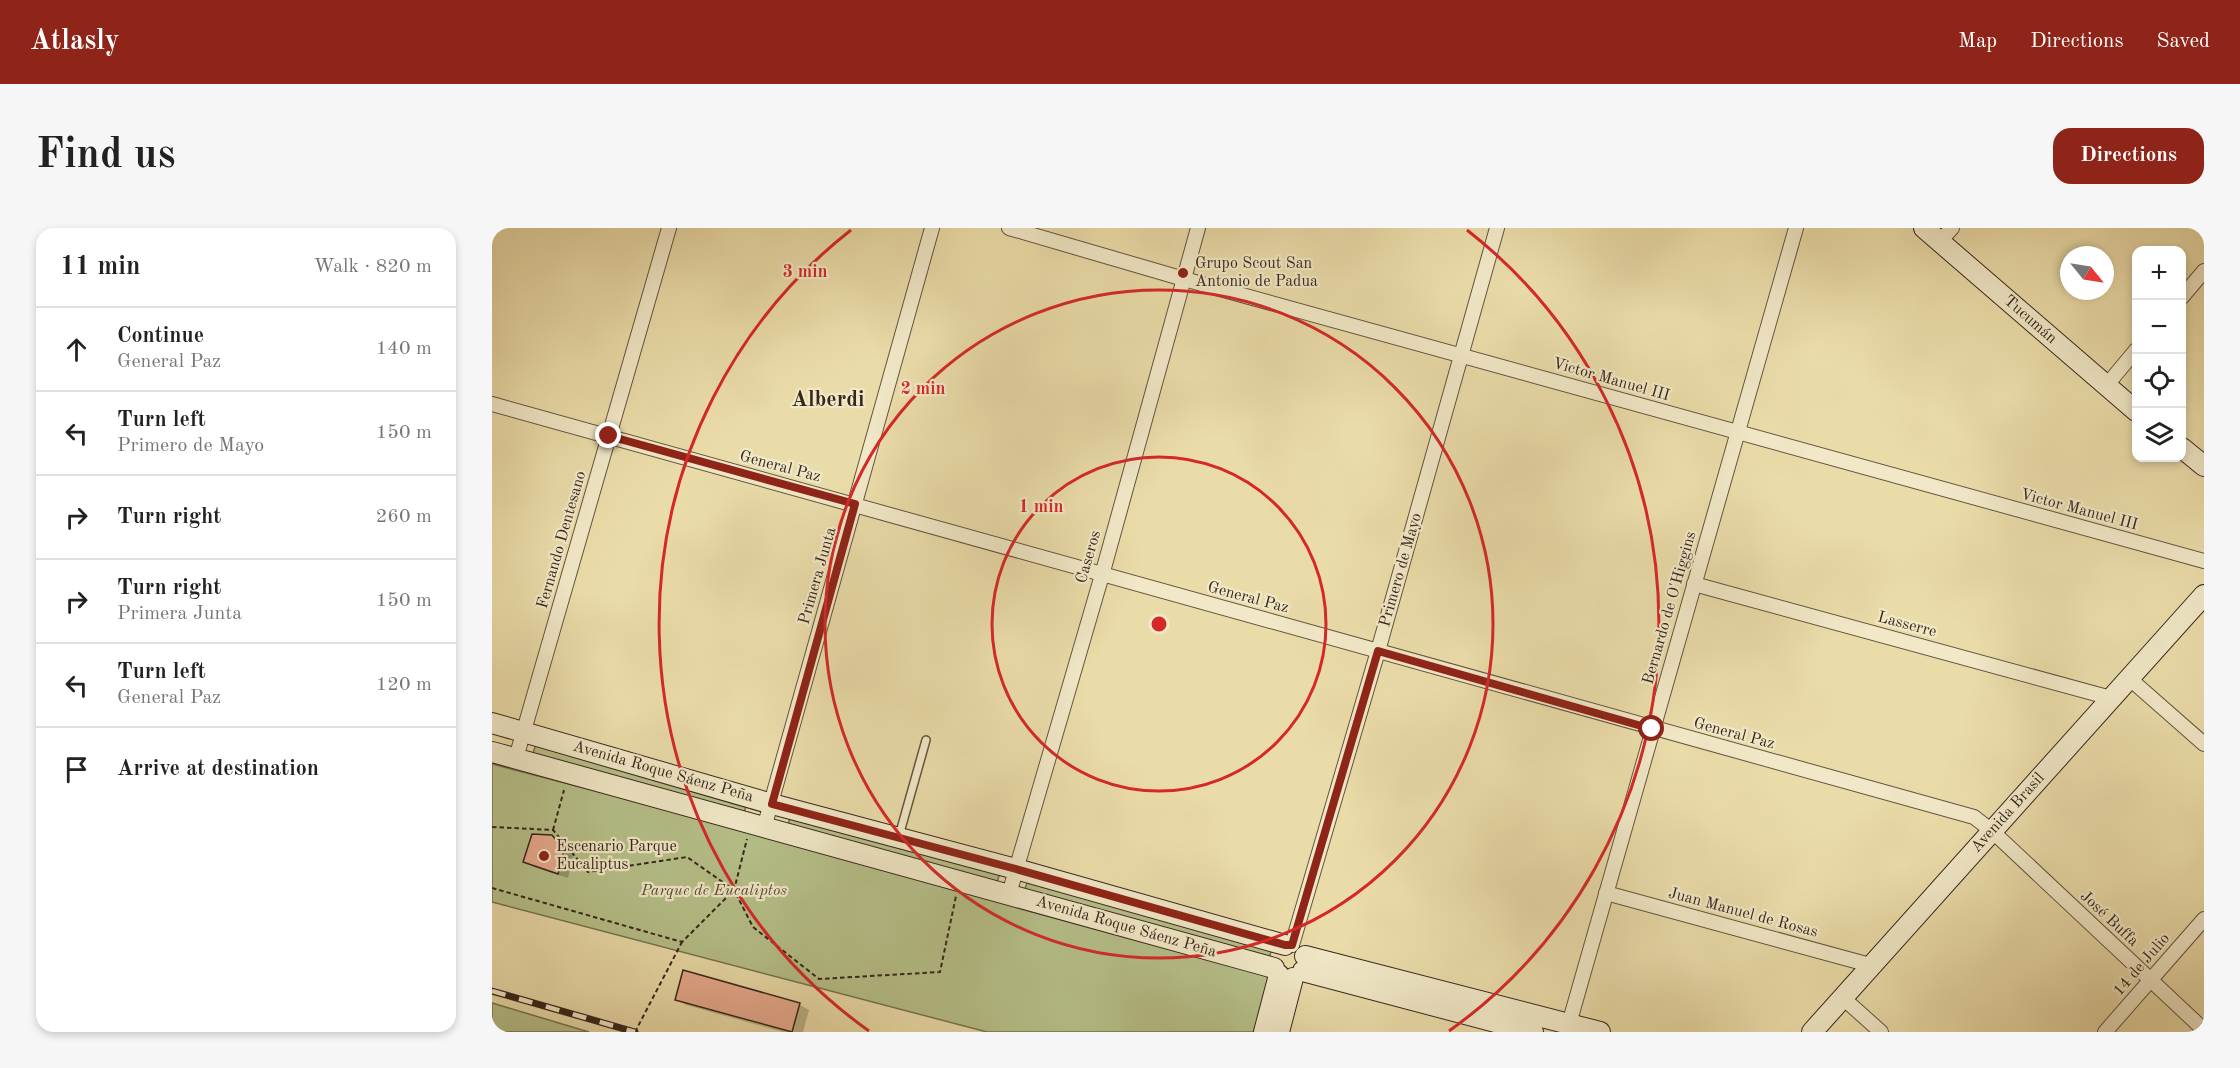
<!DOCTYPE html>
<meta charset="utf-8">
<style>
body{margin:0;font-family:"Old Standard TT",serif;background:#f6f6f6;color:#222}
.controls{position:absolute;right:18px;top:18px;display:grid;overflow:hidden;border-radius:12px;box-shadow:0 3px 9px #0003}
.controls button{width:54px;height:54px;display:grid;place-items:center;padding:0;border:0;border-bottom:2px solid #e0e0e0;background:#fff;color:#222;font:30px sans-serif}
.compass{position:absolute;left:1568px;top:18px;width:54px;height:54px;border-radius:50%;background:#fff;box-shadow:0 3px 9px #0003;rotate:120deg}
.stop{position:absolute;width:18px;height:18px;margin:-14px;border:4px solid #8f2418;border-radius:50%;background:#fff}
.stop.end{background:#8f2418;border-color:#fff;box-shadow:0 2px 6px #0008}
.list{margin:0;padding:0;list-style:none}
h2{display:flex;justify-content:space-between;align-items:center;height:78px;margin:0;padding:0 24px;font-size:26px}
h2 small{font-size:20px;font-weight:400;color:#767676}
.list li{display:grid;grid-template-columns:39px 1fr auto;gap:18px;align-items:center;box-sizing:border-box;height:84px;padding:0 24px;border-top:2px solid #e0e0e0}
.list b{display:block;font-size:22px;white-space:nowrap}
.list p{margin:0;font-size:20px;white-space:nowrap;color:#767676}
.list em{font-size:20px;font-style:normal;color:#767676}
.icon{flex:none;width:33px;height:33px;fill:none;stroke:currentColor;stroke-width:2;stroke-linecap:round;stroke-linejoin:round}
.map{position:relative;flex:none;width:1712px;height:804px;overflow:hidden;border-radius:18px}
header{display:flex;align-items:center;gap:36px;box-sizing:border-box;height:84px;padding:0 30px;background:#8f2418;color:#fff}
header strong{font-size:28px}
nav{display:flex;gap:33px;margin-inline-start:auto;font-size:21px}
.intro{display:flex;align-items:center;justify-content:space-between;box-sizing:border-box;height:144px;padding:0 36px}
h1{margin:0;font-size:42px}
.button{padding:15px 27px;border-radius:18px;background:#8f2418;color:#fff;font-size:21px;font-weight:700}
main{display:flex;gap:36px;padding:0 36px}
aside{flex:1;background:#fff;border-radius:18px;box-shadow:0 3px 9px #0003}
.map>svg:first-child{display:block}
.green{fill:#b6c089;stroke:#767352;stroke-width:1.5}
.shadow{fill:#0003}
.building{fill:#e7ab8f;stroke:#37261c;stroke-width:1.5}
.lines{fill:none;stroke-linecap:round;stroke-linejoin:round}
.lane-casing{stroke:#64543f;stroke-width:10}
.street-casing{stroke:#64543f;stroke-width:16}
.secondary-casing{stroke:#37261c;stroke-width:22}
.path{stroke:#37261c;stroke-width:2;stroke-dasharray:4.5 3;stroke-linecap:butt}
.lane{stroke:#f1e8c7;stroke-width:7}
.street{stroke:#f1e8c7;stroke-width:14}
.secondary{stroke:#f1e8c7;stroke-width:20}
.rail-casing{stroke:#37261c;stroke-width:7}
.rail{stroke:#f1e8c7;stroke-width:4.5;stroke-dasharray:14;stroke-linecap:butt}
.route{stroke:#8f2418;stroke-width:8}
.ring{fill:none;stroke:#d62828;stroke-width:3}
.poi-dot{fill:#8f2418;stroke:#f1e8c7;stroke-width:2}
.labels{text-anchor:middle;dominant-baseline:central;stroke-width:4.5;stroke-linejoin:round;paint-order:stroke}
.poi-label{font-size:16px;fill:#37261c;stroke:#f1e8c7;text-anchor:start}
.street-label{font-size:16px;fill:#37261c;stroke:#f1e8c7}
.park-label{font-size:16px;font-style:italic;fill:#574c37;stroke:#f1e8c7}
.district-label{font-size:22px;font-weight:bold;fill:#37261c;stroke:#f1e8c7}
.centre{fill:#d62828;stroke:#f1e8c7;stroke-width:3}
.ring-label{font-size:18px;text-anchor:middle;font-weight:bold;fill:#d62828;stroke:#f1e8c7;stroke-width:4.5;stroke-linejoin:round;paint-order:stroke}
</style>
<header>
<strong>Atlasly</strong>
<nav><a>Map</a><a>Directions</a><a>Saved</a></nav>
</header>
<div class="intro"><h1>Find us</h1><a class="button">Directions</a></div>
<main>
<aside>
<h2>11 min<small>Walk · 820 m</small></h2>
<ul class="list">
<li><svg class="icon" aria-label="ahead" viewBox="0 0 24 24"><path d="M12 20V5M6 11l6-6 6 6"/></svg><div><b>Continue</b><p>General Paz</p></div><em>140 m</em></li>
<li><svg class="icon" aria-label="left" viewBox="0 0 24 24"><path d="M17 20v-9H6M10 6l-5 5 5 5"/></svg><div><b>Turn left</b><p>Primero de Mayo</p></div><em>150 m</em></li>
<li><svg class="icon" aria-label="right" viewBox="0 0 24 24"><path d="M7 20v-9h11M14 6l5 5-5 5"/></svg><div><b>Turn right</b></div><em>260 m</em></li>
<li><svg class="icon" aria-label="right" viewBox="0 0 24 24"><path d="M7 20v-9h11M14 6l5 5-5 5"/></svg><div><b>Turn right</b><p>Primera Junta</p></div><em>150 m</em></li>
<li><svg class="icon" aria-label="left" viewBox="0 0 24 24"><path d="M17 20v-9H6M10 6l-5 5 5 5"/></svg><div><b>Turn left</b><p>General Paz</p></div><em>120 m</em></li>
<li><svg class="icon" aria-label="arrive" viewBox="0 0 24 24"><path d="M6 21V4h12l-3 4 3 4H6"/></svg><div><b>Arrive at destination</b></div></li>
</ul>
</aside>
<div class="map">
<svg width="1712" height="804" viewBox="0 0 1712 804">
<rect width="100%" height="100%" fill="#eadca9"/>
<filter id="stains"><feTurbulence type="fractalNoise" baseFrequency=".00333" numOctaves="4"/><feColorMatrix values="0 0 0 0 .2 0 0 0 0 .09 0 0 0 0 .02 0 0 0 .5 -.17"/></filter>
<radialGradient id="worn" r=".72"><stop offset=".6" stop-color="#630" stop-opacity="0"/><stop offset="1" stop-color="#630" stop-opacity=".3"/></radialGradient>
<!-- green -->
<g class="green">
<polygon points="44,516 255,574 251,589 40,528"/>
<polygon points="0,536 265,605 766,743 778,751 770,804 495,804 0,674"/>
<polygon points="298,590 508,645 503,660 294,603"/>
<polygon points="535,655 781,718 776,733 531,667"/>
<polygon points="0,775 97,804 0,804"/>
</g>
<!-- shadow -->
<g class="shadow">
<polygon points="59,609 69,614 81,628 76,650 42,639 32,634"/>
<polygon points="192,744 308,777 317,782 311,804 291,804 194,777 185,771"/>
</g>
<!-- building -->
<g class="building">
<polygon points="40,606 60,607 72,622 66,646 31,634"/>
<polygon points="191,742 308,775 300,804 183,772"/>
</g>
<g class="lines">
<!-- lane casing -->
<g class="lane-casing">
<polyline id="lane" points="407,608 434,512"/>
</g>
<!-- street casing -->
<g class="street-casing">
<g id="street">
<polyline points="517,0 692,51 1712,333"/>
<polyline points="1448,13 1460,0"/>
<polyline points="1690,69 1712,43"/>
<polyline points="1614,158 1644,122"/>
<polyline points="0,176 1482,589 1500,603 1712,802"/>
<polyline points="1202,356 1619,470"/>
<polyline points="1638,451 1712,516"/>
<polyline points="24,530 177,0"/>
<polyline points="272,600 440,0"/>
<polyline points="1114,665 1378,737"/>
<polyline points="517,666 610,347 706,0"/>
<polyline points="800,717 886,423 1005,0"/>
<polyline points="1350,769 1389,804"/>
<polyline points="1075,803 1304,0"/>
<polyline points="1613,804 1712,691"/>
</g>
</g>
<!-- secondary casing -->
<g class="secondary-casing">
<g id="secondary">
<polyline points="1432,0 1644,183"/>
<polyline points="1690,220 1712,238"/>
<polyline points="0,495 280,576 524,641 793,717"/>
<polyline points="0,524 782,740"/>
<polyline points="813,728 1108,804"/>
<polyline points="811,743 1041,804"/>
<polyline points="772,804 787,747"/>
<polyline points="787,804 801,750"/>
<polyline points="1320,804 1712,367"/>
</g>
</g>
<!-- path -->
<g class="path">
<polyline points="0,599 61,602 96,644 195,629 242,662 261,699 327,751 448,744 464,668"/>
<polyline points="61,602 72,562"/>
<polyline points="0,660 190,714 242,662 255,611"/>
<polyline points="143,804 190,714"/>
</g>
<!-- lane -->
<use href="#lane" class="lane"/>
<!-- street -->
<use href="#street" class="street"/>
<!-- secondary -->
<use href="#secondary" class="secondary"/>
<!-- rail casing -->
<g class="rail-casing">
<polyline id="rail" points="0,763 143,804"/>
</g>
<!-- rail -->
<use href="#rail" class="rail"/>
</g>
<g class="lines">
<!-- route -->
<polyline class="route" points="117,208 363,276 280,576 524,641 793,717 800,717 886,423 1160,501"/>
</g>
<!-- distance rings -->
<g class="ring">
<circle cx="667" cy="396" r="167"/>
<circle cx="667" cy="396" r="334"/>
<path d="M377 803A500 500 0 0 1 359 2M975 2A500 500 0 0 1 957 803"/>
</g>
<!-- markers -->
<g class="poi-dot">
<circle cx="691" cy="45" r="6"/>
<circle cx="52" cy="628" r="6"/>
</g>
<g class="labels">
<!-- poi labels -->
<g class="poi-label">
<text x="703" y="36">Grupo Scout San<tspan x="703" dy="18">Antonio de Padua</tspan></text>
<text x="64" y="619">Escenario Parque<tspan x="64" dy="18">Eucaliptus</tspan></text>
</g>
<!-- street labels -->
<g class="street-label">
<text transform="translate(1538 92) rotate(41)">Tucumán</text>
<text transform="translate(1119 152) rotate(16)">Victor Manuel III</text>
<text transform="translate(288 239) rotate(15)">General Paz</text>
<text transform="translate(1587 282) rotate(15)">Victor Manuel III</text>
<text transform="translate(70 312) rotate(-74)">Fernando Dentesano</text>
<text transform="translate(597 329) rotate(-74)">Caseros</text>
<text transform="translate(909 342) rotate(-74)">Primero de Mayo</text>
<text transform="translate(326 348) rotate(-74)">Primera Junta</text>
<text transform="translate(756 370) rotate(15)">General Paz</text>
<text transform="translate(1178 380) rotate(-74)">Bernardo de O'Higgins</text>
<text transform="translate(1415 397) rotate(15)">Lasserre</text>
<text transform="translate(1242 506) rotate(15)">General Paz</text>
<text transform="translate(171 544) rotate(16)">Avenida Roque Sáenz Peña</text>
<text transform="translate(1516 585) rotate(-48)">Avenida Brasil</text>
<text transform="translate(1251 685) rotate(15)">Juan Manuel de Rosas</text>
<text transform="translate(1617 691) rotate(43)">José Buffa</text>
<text transform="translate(634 699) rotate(16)">Avenida Roque Sáenz Peña</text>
<text transform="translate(1650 737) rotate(-49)">14 de Julio</text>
</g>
<!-- park labels -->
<g class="park-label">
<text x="222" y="663">Parque de Eucaliptos</text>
</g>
<!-- district labels -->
<g class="district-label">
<text x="336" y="172">Alberdi</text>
</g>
</g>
<circle cx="667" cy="396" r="9" class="centre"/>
<g class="ring-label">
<text x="313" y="49">3 min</text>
<text x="431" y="166">2 min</text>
<text x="549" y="284">1 min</text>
</g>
<rect width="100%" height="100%" filter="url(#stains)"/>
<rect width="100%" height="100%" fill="url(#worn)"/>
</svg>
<div class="controls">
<button>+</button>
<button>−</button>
<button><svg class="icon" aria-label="locate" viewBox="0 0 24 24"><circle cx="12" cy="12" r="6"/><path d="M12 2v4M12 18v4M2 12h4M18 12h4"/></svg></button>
<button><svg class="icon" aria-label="layers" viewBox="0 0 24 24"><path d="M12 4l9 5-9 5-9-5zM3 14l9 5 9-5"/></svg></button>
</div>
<svg class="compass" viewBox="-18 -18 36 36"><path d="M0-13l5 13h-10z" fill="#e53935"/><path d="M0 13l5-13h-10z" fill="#767676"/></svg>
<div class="stop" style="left:1160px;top:501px"></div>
<div class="stop end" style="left:117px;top:208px"></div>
</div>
</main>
